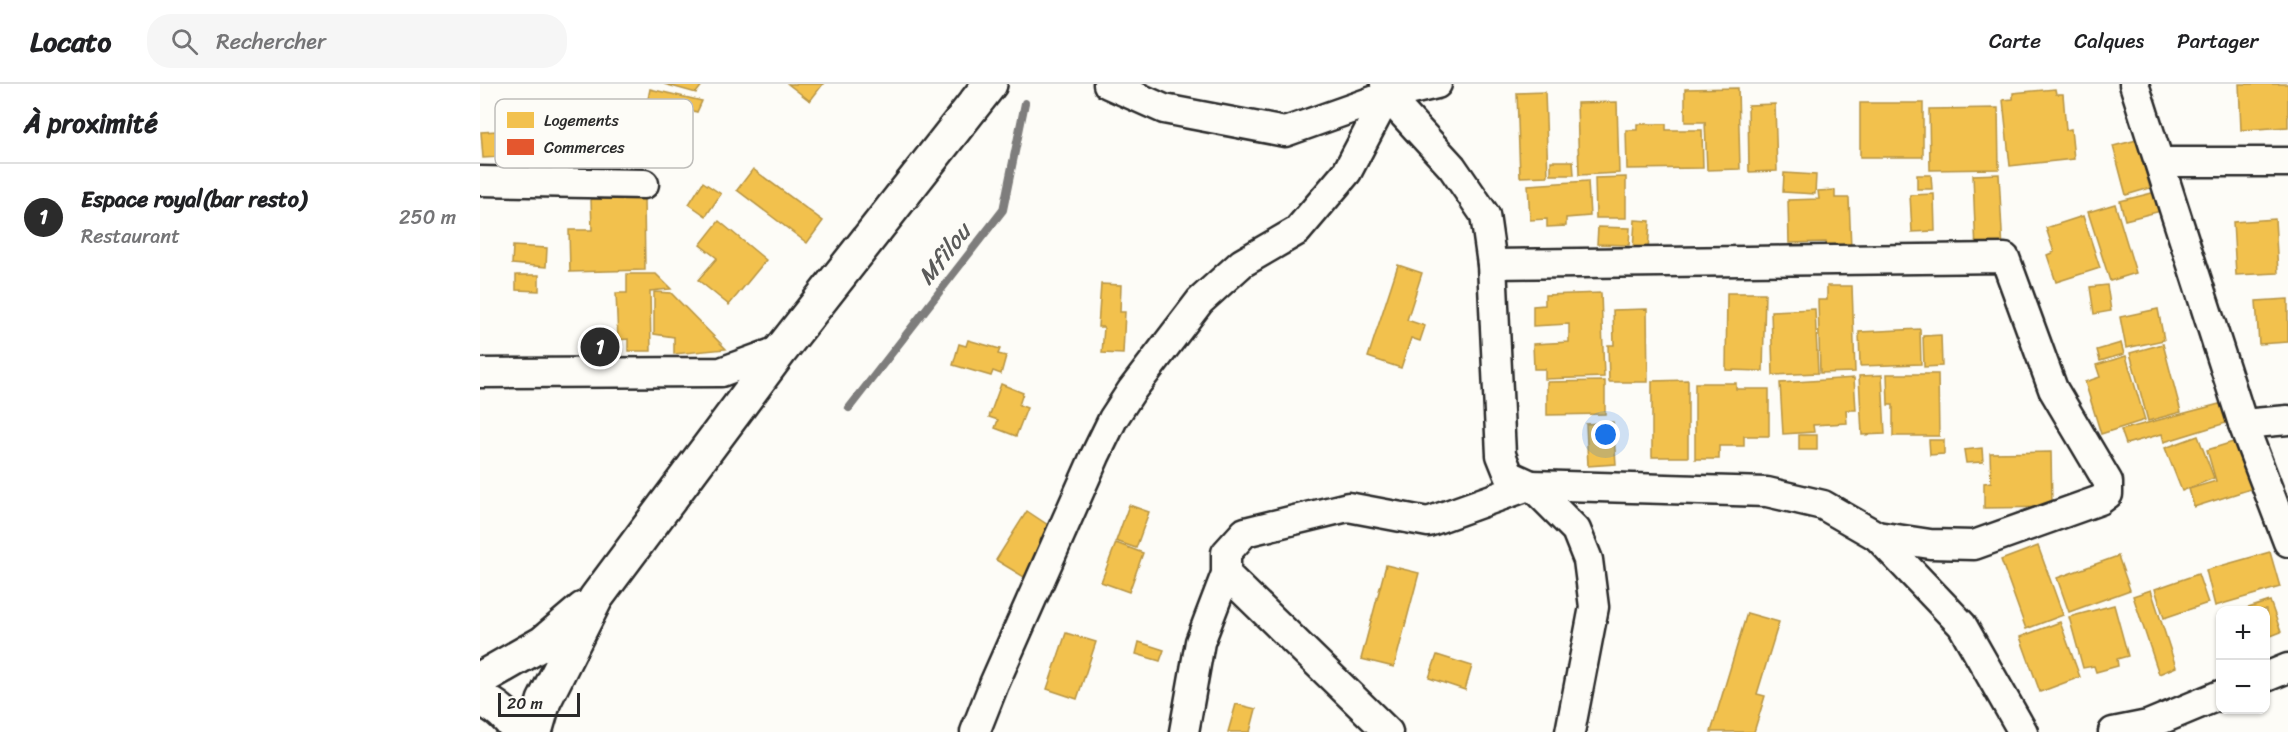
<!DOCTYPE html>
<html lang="fr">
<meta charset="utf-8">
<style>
body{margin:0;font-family:Sriracha,sans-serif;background:#f6f6f6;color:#202124}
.controls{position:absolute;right:18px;bottom:18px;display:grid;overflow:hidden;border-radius:12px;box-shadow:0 2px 4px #0004}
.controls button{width:54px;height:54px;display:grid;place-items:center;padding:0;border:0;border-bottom:2px solid #e0e0e0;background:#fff;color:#202124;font:30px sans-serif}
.scale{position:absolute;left:18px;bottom:15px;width:82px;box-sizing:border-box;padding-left:6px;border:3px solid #2b2b2b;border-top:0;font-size:16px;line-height:21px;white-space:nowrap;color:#2b2b2b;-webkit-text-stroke:4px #fdfcf7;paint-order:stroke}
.you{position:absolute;left:1126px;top:351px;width:21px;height:21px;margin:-15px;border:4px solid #fff;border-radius:50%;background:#1a73e8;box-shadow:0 0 0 9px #1a73e833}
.badge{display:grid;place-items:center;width:39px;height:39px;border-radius:50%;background:#2b2b2b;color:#fff;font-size:20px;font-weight:700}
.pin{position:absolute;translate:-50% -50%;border:3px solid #fff;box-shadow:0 2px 6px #0006}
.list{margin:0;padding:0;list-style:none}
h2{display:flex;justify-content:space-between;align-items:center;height:78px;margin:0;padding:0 24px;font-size:26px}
h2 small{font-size:20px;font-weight:400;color:#757577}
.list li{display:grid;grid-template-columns:39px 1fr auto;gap:18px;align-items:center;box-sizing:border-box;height:108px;padding:0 24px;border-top:2px solid #e0e0e0}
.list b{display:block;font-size:22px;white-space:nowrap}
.list p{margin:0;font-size:20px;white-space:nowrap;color:#757577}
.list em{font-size:20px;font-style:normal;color:#757577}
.icon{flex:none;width:33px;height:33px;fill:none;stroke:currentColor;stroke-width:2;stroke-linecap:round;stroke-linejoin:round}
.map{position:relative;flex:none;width:1808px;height:648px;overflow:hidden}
header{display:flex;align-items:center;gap:36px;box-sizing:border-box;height:84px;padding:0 30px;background:#fff;border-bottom:2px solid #e0e0e0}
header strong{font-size:28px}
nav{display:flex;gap:33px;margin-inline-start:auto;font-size:21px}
.search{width:420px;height:54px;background:#f6f6f6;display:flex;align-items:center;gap:15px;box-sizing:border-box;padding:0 21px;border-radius:24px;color:#757577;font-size:22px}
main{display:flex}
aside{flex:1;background:#fff}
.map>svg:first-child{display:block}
.homes{fill:#f2c14e;stroke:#b69444;stroke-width:1.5}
.shops{fill:#e4572e;stroke:#ac4a2d;stroke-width:1.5}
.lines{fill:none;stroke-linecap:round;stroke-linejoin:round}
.stream{stroke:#7e7d7b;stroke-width:8}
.minor-casing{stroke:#2b2b2b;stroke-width:33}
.secondary-casing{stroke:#2b2b2b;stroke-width:38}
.minor{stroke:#fdfcf7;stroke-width:28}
.secondary{stroke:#fdfcf7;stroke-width:33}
.labels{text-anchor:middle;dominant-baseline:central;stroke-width:6;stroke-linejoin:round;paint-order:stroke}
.water-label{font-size:24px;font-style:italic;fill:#5b5b5a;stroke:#fdfcf7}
.key{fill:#fdfcf7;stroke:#bebdba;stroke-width:1.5}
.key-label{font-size:16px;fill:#2b2b2b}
</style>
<header>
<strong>Locato</strong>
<div class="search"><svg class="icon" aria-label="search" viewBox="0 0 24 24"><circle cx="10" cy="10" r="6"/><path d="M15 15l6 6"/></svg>Rechercher</div>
<nav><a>Carte</a><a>Calques</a><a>Partager</a></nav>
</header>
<main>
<aside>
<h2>À proximité<small></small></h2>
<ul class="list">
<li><span class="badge">1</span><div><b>Espace royal(bar resto)</b><p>Restaurant</p></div><em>250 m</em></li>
</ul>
</aside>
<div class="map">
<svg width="1808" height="648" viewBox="0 0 1808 648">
<rect width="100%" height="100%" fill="#fdfcf7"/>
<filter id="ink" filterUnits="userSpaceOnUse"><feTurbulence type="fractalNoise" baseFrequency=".0167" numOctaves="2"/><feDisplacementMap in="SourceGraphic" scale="12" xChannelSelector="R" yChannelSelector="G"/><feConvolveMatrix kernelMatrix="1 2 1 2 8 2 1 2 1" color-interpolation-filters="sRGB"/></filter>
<g filter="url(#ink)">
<!-- homes -->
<g class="homes">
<polygon points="184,0 223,0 216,9"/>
<polygon points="308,0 343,0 330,17"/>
<polygon points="1759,0 1808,0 1808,43 1761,46"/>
<polygon points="1258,4 1260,85 1227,86 1225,38 1205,38 1205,5"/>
<polygon points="170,5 222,17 217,28 168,15"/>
<polygon points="1575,5 1576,10 1583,10 1586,46 1591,45 1594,75 1530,82 1523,16 1533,15 1533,9"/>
<polygon points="1065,8 1068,92 1040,93 1037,9"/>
<polygon points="1137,18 1139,89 1099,91 1097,19"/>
<rect x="1380" y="19" width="63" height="54"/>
<polygon points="1295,20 1297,87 1269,88 1268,21"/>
<polygon points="1518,24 1519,85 1450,86 1449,25"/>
<polygon points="1157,40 1186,40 1186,46 1222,46 1223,84 1147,85 1146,46 1157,46"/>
<polygon points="17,47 19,73 3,74 1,48"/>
<polygon points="1657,56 1670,104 1646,111 1633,62"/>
<polygon points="1071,77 1093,77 1094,91 1071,91"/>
<polygon points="273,85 343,137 327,159 257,106"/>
<polygon points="1304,89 1336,91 1335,110 1303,108"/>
<polygon points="1519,90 1523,167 1496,169 1493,91"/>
<polygon points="1437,91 1451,91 1452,105 1437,105"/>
<polygon points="1146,93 1146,134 1116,134 1115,94"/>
<polygon points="1108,97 1110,132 1086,134 1086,142 1067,143 1067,135 1050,136 1048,101"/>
<polygon points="223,98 241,110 226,132 209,120"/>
<polygon points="1355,106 1355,114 1369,114 1371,164 1347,165 1346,158 1309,159 1308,116 1339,115 1338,107"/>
<polygon points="1676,108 1681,127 1645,136 1640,117"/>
<polygon points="1454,110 1455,147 1432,148 1430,111"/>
<polygon points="164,114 165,186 90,188 89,146 112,146 111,115"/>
<polygon points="1635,120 1656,189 1630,197 1608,128"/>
<polygon points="1603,132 1620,184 1576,198 1567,171 1574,168 1566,144"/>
<polygon points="1795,135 1798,189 1756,191 1753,138"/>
<polygon points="1155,136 1170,137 1168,167 1153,166"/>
<polygon points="239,137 286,176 249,221 218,196 237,174 220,161"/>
<polygon points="1118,143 1150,144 1149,161 1117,160"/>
<polygon points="33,162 67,164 66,183 32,180"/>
<polygon points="918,181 942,189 927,236 945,242 940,257 931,254 921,284 888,273"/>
<polygon points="147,190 176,190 191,205 170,207 171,267 148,267 148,255 138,256 136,209 147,209"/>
<polygon points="36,191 59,191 59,207 36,206"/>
<polygon points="621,200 641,201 640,228 645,228 643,270 622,269 624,243 618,243"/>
<polygon points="1627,201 1631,227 1614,230 1610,203"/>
<polygon points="1347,202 1372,202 1375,288 1340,289 1338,216 1347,216"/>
<polygon points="174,208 191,209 246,265 194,270 194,253 174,250"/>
<polygon points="1121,209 1124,293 1065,295 1065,285 1054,285 1053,260 1089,258 1089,240 1053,242 1053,222 1065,221 1065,211"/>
<polygon points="1247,209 1285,209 1283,287 1246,286"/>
<polygon points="1808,215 1808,258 1779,260 1776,217"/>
<polygon points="1167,225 1168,298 1129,298 1128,261 1134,261 1133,226"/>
<polygon points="1335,225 1338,289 1293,291 1291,227"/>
<polygon points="1678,225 1684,256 1646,264 1640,233"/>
<polygon points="1440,245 1441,280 1380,282 1379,248"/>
<polygon points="1461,251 1462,282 1444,283 1443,252"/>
<polygon points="488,256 520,265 518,270 526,272 521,290 513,287 511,292 473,281 479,260 486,262"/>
<polygon points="1641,259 1644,270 1620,277 1617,266"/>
<polygon points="1683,260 1701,328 1668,337 1650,269"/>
<polygon points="1646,272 1665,336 1621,350 1605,298 1620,293 1616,281"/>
<polygon points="1407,290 1458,290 1459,352 1413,352 1413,321 1408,321"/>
<polygon points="1402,291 1405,350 1382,351 1379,292"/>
<polygon points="1374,294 1376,326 1366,326 1367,339 1333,341 1334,348 1303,350 1300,299"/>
<polygon points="1208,296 1208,373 1172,373 1172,297"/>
<polygon points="1125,297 1125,330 1067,331 1067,298"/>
<polygon points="1215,299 1256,299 1256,305 1289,305 1289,352 1264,352 1264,362 1239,362 1239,375 1215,375"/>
<polygon points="521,300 543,309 539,321 547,324 536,352 515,344 518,336 509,333"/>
<polygon points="1743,319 1749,338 1684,358 1682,350 1646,360 1641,346"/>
<polygon points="1133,338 1136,380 1108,382 1106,340"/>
<rect x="1319" y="351" width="18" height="15"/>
<polygon points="1718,352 1734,394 1702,407 1685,364"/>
<polygon points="1763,355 1777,403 1714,423 1709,405 1736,397 1727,366"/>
<polygon points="1449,356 1464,356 1464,370 1450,371"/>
<polygon points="1502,364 1503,378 1486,379 1484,366"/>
<polygon points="1571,368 1572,423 1504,424 1504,399 1511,398 1510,369"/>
<polygon points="649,421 669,428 656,464 636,457"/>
<polygon points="547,427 574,445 544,493 516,476"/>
<polygon points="636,459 663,469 649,508 621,498"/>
<polygon points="1558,462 1583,531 1546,545 1521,476"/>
<polygon points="1790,468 1800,503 1735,522 1726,486"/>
<polygon points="1638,472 1650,506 1589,528 1577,494"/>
<polygon points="906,481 939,489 914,583 881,575"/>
<polygon points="1718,490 1728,519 1684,534 1675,505"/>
<polygon points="1671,506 1696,583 1679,590 1653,512"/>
<polygon points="1790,517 1801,548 1786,554 1786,526 1762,526"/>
<polygon points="1634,521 1648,572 1637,575 1638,582 1616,588 1614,582 1603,584 1589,533"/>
<polygon points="1267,529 1299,538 1277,610 1285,612 1274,648 1231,648"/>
<polygon points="1580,538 1600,593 1560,608 1540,553"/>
<polygon points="586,549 616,558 597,615 567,605"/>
<polygon points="659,558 684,566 680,577 656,570"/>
<polygon points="957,571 992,582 985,606 949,594"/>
<polygon points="756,620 776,625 770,648 748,648"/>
</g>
<!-- shops -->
<polygon class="shops" points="117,258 131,259 131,268 117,268"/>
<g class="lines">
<!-- stream -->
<polyline class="stream" points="369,324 523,126 545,19"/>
<!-- minor casing -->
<g class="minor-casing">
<g id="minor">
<polyline points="628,0 684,25 805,48 907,12 957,0"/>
<polyline points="905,0 907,12 972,83 1005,131 1012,180 1021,371 1029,391 1051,401 1096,446 1108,476 1114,523 1090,648"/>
<polyline points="1654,0 1763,340 1808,458"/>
<polyline points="1680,78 1808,78"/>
<polyline points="0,97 164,100"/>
<polyline points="0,289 241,288 301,266"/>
<polyline points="1763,340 1808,336"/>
<polyline points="1397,452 1482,541 1543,648"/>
<polyline points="746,490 908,648"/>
<polyline points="1786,593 1808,584"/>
<polyline points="495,648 514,600 615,372 633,335 652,306 720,217 762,179 817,147 867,88 907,12"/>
<polyline points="704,648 720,558 746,490 746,469 765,448 868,423 948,438 1051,401 1287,408 1343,421 1397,452 1450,460 1494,461 1620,416 1628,410 1628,398 1573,305 1525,174 1012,180"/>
<polyline points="1633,648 1668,641 1740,611"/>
</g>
</g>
<!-- secondary casing -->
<g class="secondary-casing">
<g id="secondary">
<polyline points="0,595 63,559 103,525"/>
<path d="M0,615C18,622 28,633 39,648"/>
<polyline points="55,648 64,617 116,514 301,266 510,0"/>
</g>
</g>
<!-- minor -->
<use href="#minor" class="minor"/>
<!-- secondary -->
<use href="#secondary" class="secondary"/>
</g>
</g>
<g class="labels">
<!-- water labels -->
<g class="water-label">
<text transform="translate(464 170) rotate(-52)">Mfilou</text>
</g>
</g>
<!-- legend -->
<rect x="15" y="15" width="198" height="69" rx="9" class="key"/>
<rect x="27" y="28" width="27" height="16" fill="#f2c14e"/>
<rect x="27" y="55" width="27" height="16" fill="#e4572e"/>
<g class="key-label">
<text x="64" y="42">Logements</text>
<text x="64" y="69">Commerces</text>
</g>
</svg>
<div class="controls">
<button>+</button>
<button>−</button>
</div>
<div class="scale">20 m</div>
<div class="you"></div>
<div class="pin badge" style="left:120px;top:263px">1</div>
</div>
</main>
